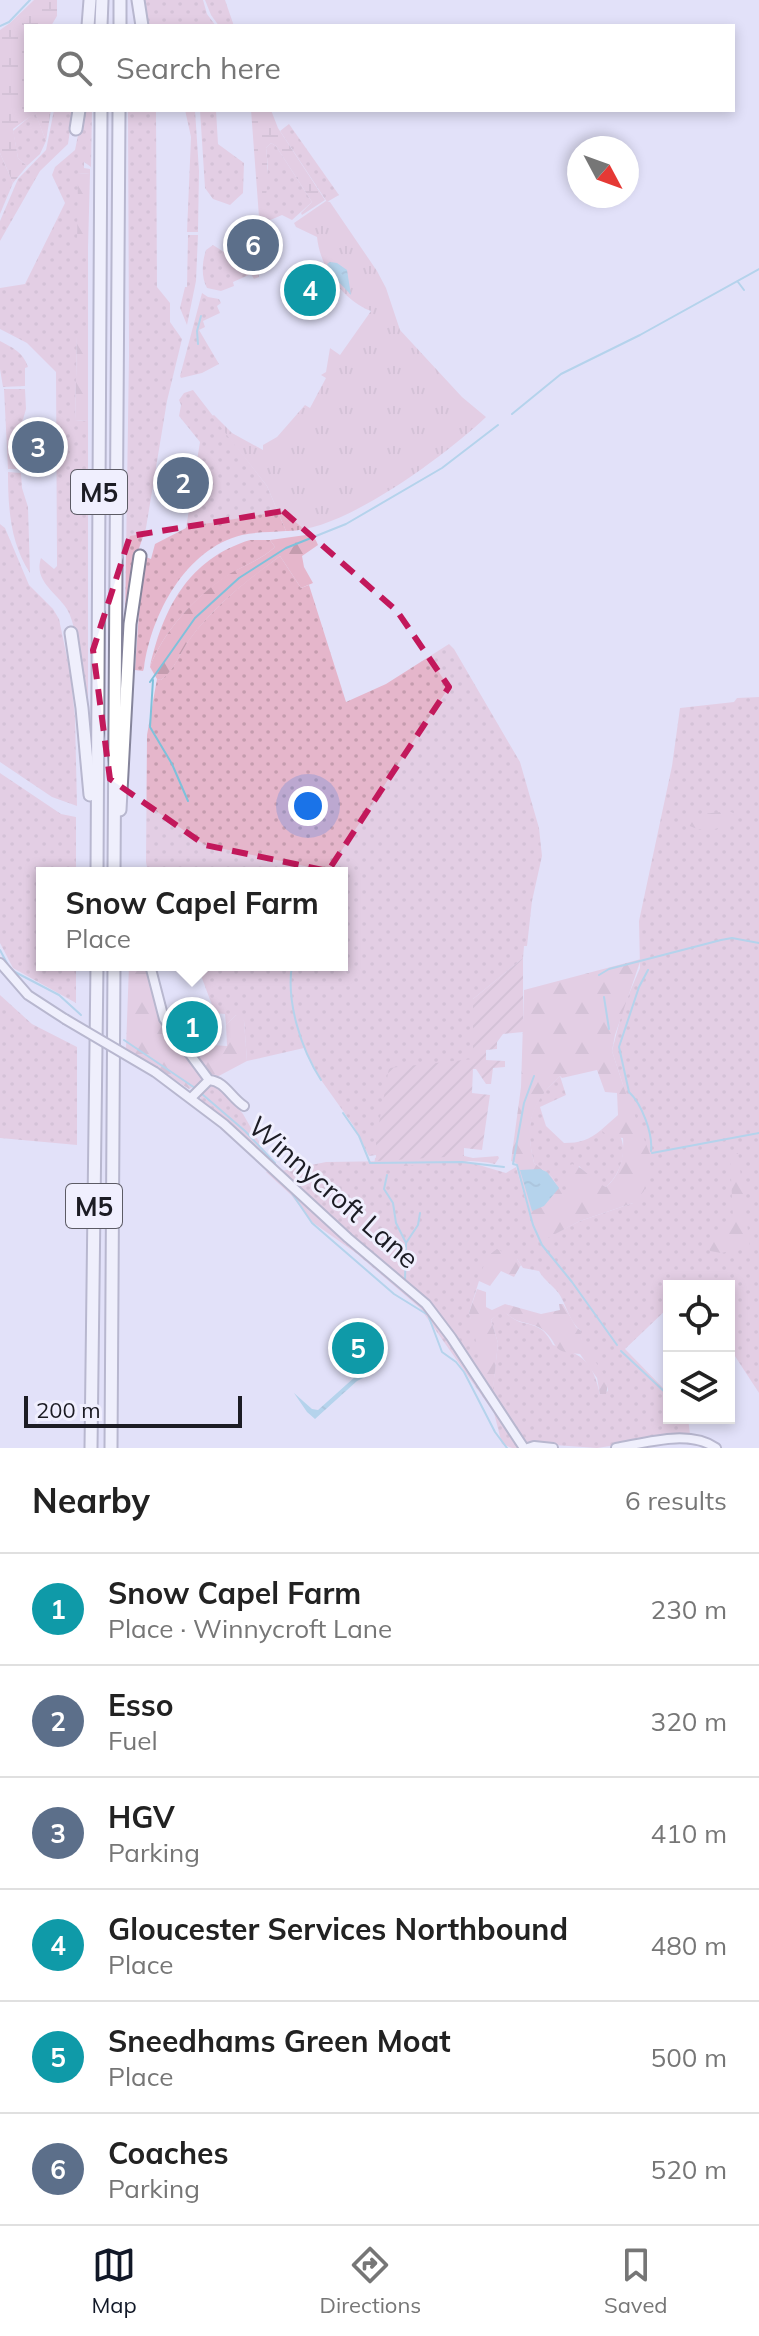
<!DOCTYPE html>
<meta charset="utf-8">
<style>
body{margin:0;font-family:Mulish,sans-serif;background:#f2f2f2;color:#222}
.controls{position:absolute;right:24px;bottom:24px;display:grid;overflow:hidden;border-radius:0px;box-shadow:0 4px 12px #0003}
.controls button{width:72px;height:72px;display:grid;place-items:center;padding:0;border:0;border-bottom:2px solid #e0e0e0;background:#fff;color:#222;font:40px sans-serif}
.compass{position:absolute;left:567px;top:136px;width:72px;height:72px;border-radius:50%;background:#fff;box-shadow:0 4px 12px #0003;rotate:131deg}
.scale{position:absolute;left:24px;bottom:20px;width:218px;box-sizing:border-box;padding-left:8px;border:4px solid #1c1c24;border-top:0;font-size:22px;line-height:28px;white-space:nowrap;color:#1c1c24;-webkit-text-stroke:6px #f0effe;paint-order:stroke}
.you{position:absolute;left:308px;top:806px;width:28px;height:28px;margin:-20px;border:6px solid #fff;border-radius:50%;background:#1a73e8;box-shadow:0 0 0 12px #1a73e833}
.badge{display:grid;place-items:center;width:52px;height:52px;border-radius:50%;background:#111827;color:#fff;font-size:26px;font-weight:700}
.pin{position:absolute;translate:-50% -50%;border:4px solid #fff;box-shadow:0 2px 8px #0006}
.popup{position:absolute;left:36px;top:867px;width:312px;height:104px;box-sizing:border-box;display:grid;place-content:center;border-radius:0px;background:#fff;filter:drop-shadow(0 2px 6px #0005);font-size:26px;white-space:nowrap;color:#767676}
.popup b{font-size:30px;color:#222}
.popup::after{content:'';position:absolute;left:50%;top:100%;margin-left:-16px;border:16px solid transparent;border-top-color:#fff}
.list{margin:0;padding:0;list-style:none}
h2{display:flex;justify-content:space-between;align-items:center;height:104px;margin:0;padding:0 32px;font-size:34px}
h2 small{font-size:26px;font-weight:400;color:#767676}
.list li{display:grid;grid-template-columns:52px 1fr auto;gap:24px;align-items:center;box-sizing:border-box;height:112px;padding:0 32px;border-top:2px solid #e0e0e0}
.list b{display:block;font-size:30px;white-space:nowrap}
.list p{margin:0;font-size:26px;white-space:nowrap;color:#767676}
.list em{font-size:26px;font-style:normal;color:#767676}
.icon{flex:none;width:44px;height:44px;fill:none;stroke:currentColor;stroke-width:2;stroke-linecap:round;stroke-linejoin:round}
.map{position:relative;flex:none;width:759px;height:1448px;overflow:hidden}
.search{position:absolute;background:#fff;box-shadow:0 4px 12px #0003;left:24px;right:24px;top:24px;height:88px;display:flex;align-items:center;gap:20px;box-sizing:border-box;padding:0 28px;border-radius:0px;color:#767676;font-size:30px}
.sheet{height:776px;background:#fff}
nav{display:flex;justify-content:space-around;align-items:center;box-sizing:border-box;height:112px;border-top:2px solid #e0e0e0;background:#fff;font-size:22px;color:#767676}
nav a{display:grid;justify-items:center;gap:4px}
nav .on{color:#111827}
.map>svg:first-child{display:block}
.grass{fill:url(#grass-dots);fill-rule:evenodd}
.forest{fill:url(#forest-firs);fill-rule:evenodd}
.wetland{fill:url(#wetland-marsh)}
.park{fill:url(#park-tufts)}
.garden{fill:url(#garden-furrows)}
.water{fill:url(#water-ripples)}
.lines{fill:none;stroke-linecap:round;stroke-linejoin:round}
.stream{stroke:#7ec1db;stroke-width:2}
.minor-casing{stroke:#85849b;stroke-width:12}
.highway-casing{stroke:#85849b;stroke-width:15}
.minor{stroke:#fff;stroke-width:8}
.highway{stroke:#fff;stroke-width:11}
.minor-bridge-casing{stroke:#85849b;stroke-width:12;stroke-linecap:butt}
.minor-bridge{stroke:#fff;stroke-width:8}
.marked{fill:none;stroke:#c2185b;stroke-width:6;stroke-dasharray:16 10;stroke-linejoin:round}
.labels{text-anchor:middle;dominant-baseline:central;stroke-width:6;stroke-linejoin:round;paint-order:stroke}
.shield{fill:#f0effe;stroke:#5c5b65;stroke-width:2}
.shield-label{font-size:26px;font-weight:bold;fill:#1c1c24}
.street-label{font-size:28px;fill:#1c1c24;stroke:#f0effe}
</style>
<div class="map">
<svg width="759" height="1448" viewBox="0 0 759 1448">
<defs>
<pattern id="grass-dots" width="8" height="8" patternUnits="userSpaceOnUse" patternTransform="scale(2)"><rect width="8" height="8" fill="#e5b6cb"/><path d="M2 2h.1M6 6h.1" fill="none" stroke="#c49cae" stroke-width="1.8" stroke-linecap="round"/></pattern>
<pattern id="forest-firs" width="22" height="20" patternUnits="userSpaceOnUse" patternTransform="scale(2)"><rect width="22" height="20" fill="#e5b6cb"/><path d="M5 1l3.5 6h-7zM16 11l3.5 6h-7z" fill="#c49cae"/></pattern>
<pattern id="wetland-marsh" width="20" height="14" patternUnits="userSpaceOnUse" patternTransform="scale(2)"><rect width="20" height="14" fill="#e5b6cb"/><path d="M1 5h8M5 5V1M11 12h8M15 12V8" fill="none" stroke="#c49cae"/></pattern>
<pattern id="park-tufts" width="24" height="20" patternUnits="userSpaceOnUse" patternTransform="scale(2)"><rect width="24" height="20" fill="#e5b6cb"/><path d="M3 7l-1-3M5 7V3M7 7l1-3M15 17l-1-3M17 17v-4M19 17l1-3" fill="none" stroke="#c49cae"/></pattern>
<pattern id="garden-furrows" width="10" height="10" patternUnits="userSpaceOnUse" patternTransform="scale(2)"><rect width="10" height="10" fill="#e5b6cb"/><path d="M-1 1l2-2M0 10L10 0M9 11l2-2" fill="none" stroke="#c49cae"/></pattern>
<pattern id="water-ripples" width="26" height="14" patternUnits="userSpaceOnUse" patternTransform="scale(2)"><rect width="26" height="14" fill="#7ec1db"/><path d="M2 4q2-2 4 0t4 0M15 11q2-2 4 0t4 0" fill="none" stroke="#6ca5bc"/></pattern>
</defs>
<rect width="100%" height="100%" fill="#e2e1f9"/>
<!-- grass -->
<g class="grass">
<polygon points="145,0 203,0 207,14 216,26 147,26"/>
<polygon points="205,0 225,0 234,26 219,26 211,15"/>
<polygon points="54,110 73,110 68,144 40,171 0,241 0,221 18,179 46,150"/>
<path d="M83,110H92L91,167L84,162V168L90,169V174L78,173V248H88V336L77,337L75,420L88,421V711H85C82,685 79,632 68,611C58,593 33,582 41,558L54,569L57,566L56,372L27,343L0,329V288L25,284L65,203L52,175L55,167L75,150Z"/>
<polygon points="128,110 156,110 157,287 170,303 170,322 182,339 167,401 146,528 134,563 125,624 129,354"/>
<polygon points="185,110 195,110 199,171 198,232 187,232 191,137"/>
<polygon points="200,110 216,110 218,144 244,163 243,193 230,205 213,199 205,188"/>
<polygon points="35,112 46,141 40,154 27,166 18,158 13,131"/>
<polygon points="289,124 339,195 327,202 280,131"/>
<polygon points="271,143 276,146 312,202 292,220 282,215 268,221 261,218 268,167 266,148"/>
<polygon points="0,153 13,183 0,214"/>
<polygon points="188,235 198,235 196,281 187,325 180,308 185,287 187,287"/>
<path d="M213,245L259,274V277L254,279L251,274L233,282L234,286L221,291L207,288C201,277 202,262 206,250Z"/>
<polygon points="202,293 208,297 219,299 221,303 217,306 220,313 203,321 205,327 199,330 219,364 202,373 181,378 180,376"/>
<path d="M0,341C13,348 23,352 28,367L25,368V386L3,387L0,369Z"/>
<polygon points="4,389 25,389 26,409 20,430 21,469 8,469"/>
<path d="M193,390L267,486L286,531C271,532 256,532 242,535C185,549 151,615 144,668L143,671L135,670L142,569L146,557L151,559L155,544L186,528L200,442L179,416L181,405L179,400L184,393Z"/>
<path d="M8,472L21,473L22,488L28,507L30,573C10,543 8,507 8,472Z"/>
<polygon points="0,524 5,528 29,585 53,609 59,619 70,672 75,717 77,806 52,797 0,762"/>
<path d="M250,540H270L275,547C260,561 243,565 227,576C196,596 162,633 150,667C163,609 188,559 250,540Z"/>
<path d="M280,556L301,588L309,585L346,702L386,684L449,644L454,649L520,762L539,828L542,856L532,901L527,946H524L523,958L473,999L474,1059L381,1118L376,1155L369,1156L353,1125L321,1080L304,1048L247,1061L244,1021L236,1015L226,1025L225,1014L215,1013L197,965H342V873H148L146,862L147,735L157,679L161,680C174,670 180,653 189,640C214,606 247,580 280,556Z"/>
<path d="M759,697V1393L729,1347V1286H669V1307L625,1349L669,1394V1418H688L690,1434L597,1448L525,1443L447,1328L359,1244L201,1102L200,1095L206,1084H218L243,1114L262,1147L281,1171L326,1162L462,1160L506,1173L516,1167L538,1242L580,1221L633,1203L624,1088L612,1051L623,1008L640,968L639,921L672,766L680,708L734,702L737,698ZM517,1259L523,1268L539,1271C543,1280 557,1288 561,1297C567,1308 570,1322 581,1331C578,1353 606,1368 608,1391L600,1395C593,1362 584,1355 553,1345C544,1327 537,1326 520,1322C514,1320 507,1314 502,1310L491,1320L498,1343L493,1387L469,1313L479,1281Z"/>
<polygon points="0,773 61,814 76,817 76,873 42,873 42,965 76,965 76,1003 13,968 0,943"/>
<polygon points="0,995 32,1024 77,1047 77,1145 0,1138"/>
<path d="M560,1076L566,1095L540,1107L546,1126L564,1143C580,1143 589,1140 601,1130L611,1135L620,1136C628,1152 620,1175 606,1187L596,1184L579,1166L569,1197L564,1198L552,1177L534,1163C525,1123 529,1104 560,1076Z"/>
<polygon points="270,1170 422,1305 522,1448 512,1448 502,1444 494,1413 420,1308 356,1253 312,1222 291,1195 266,1172"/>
</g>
<!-- forest -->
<g class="forest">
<polygon points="78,173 90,174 88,248 77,248"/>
<polygon points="77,336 88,336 88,421 75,420"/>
<path d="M313,534L318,545L302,556L304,567L313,583L301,588L280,556C247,581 215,605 190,639C180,652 175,670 161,680L157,679L150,667C162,633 196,596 226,576C243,565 260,561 275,547L270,540Z"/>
<path d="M729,811L739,816C719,831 706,835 683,823L694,815Z"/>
<path d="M641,959L615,1035L612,1051L624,1088L650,1154L644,1191L633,1203L580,1221L538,1243L517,1170L519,1169L516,1163L511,1161L521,1087L524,990ZM597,1070L605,1092L617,1093L618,1115L601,1130L608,1136L623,1138C624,1156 621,1175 606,1187C592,1182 586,1168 572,1164C562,1173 567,1186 569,1197H564L552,1177L534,1163C525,1124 530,1104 560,1076L562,1078Z"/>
<path d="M129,965H146C154,1014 173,1038 202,1076L199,1084L189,1089L126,1048Z"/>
<path d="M236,1015L242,1016L244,1021L247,1061L215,1078C201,1069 191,1055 189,1038L197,1044L227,1046L226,1025Z"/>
<polygon points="738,1153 750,1247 721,1253 710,1251 707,1242 716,1236 733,1217 730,1157"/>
<path d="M460,1155L473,1158L498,1156L499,1158L495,1164C455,1155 414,1170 374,1166L375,1158L379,1156Z"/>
<path d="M497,1249L517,1259L521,1265L514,1277L501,1271L490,1286L479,1281C483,1268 485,1256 497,1249Z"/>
<path d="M477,1289L486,1292V1307L492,1310L505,1304L541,1314L560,1310L559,1304H563L576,1327L581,1331C579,1354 614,1370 606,1394L600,1395L597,1378L580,1354C548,1352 561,1345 543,1330C535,1324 527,1324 519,1321C514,1320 506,1313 502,1311L491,1320L498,1343L493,1390L482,1365L469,1313Z"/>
</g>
<!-- wetland -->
<g class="wetland">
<polygon points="34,0 57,0 57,16 51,26 26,26 26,110 51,110 46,141 35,113 13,129 18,158 27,166 13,183 0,153 0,30 10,23"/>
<path d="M251,110H271L278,128L325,200L302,215L301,213L312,202L276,146L271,143L266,148C269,170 268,197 261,218L259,217Z"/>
</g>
<!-- park -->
<path class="park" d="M326,201L330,202L377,271L386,288L400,330L462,397L486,417C446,455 342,533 286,531L267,486L212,416L214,415L232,433L263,450V445L277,437L305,405L310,408L326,378L321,375L326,372L330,348L340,355L371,311C342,300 320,267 317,237L296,227L294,223Z"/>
<!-- garden -->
<polygon class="garden" points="523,958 523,1032 503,1034 497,1042 497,1049 486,1050 486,1060 505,1061 505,1067 493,1068 491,1084 486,1084 476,1069 473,1069 472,1093 490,1095 482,1150 464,1148 464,1156 376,1161 376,1140 389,1068 473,1059 473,999"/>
<!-- water -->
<g class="water">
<polygon points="330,262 337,263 347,270 351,295 335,278 327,264"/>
<polygon points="540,1169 547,1172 559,1188 544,1206 532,1211 520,1170"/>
<polygon points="354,1333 361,1344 371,1374 357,1381 315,1419 307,1412 294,1393 312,1409 318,1410 356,1376 355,1357 349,1343"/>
</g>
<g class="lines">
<!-- stream -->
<g class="stream">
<polyline points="0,26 9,22 30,0"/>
<polyline points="738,282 744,290"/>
<polyline points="198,344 197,331 201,316"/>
<polyline points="512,414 561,374 640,335 759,269"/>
<polyline points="153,680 150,727 172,764 188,801"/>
<polyline points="150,682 195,618 239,578 286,548 346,524 442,468 498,425"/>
<polyline points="0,950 9,967"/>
<path d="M292,965C286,1002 301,1049 321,1080"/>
<path d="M648,970L639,987L619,1047L629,1092C642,1104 653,1134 651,1151"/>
<polyline points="13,971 59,995 81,1015"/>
<polyline points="599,975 609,969 721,940 732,938 759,943"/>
<polyline points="604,997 609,1029"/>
<polyline points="124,1040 195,1088"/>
<polyline points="534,1076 524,1103 513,1164 517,1165 533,1225 542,1245 572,1282 617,1345"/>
<polyline points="202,1094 245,1131 275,1163"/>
<polyline points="343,1113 359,1136 370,1163 462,1162 504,1167"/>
<polyline points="652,1153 759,1133"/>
<polyline points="387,1175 384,1189 393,1203 396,1223 406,1243"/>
<polyline points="291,1192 312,1223 394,1294 428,1315 442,1352 456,1362 464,1372 495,1432 507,1448"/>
<polyline points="405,1280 406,1243 418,1225 420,1213"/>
<polyline points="621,1351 669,1396"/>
<polyline points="692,1418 694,1420"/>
</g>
<!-- minor casing -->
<g class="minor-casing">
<g id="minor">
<polyline points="0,963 28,995 65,1019"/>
<path d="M150,965L164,1019L209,1080C225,1081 231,1098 244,1106"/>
<polyline points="155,1072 224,1124 348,1238 426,1304 451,1337 524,1448"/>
<polyline points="191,1098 209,1080"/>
<polyline points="528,1448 534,1446 553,1448"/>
<path d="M616,1448C645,1443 689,1429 716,1448"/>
</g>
</g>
<!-- highway casing -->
<g class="highway-casing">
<g id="highway">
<polyline points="138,0 142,26"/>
<polyline points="88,26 90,0"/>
<polyline points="101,26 102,0"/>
<polyline points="120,26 120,0"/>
<polyline points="76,129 79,110"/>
<polyline points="71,633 82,708 90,795"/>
<polyline points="120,810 130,624 140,556"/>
<polyline points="97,873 101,110"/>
<polyline points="114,873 119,110"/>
<polyline points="91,1448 97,965"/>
<polyline points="111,1448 114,965"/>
</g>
</g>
<!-- minor -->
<use href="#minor" class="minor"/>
<!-- highway -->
<use href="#highway" class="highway"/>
<!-- minor-bridge casing -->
<g class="minor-bridge-casing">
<polyline id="minor-bridge" points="65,1019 155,1072"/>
</g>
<!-- minor-bridge -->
<use href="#minor-bridge" class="minor-bridge"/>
</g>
<!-- marked area -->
<path d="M0 0H759V1448H0ZM283,511L397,611L449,687L328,871L205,845L110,779L93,650L130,536Z" fill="#e2e1f9" fill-opacity=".55" fill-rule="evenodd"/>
<path class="marked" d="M283,511L397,611L449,687L328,871L205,845L110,779L93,650L130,536Z"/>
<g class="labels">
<!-- shield labels -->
<g class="shield">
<rect x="71" y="470" width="56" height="44" rx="6"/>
<rect x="66" y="1184" width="56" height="44" rx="6"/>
</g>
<g class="shield-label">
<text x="99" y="492">M5</text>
<text x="94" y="1206">M5</text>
</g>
<!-- street labels -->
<g class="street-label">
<text transform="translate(334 1192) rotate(41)">Winnycroft Lane</text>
</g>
</g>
</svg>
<div class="controls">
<button><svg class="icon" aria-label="locate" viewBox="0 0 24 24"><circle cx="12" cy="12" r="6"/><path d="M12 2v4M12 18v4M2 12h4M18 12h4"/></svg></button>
<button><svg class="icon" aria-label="layers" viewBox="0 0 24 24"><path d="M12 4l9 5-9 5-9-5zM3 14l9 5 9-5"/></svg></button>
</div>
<svg class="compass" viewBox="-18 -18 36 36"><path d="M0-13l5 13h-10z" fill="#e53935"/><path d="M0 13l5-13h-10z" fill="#767676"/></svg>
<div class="scale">200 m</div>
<div class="you"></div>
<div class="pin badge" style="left:192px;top:1027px;background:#0f9aa8">1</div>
<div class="popup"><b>Snow Capel Farm</b>Place</div>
<div class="pin badge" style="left:183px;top:483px;background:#5c6f8a">2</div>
<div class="pin badge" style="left:38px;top:447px;background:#5c6f8a">3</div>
<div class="pin badge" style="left:310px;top:290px;background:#0f9aa8">4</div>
<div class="pin badge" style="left:358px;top:1348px;background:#0f9aa8">5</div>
<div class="pin badge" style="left:253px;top:245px;background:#5c6f8a">6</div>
<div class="search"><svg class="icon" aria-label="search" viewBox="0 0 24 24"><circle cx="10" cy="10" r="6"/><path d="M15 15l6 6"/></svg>Search here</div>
</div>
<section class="sheet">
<h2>Nearby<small>6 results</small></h2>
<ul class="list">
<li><span class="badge" style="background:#0f9aa8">1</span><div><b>Snow Capel Farm</b><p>Place · Winnycroft Lane</p></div><em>230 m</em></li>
<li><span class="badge" style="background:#5c6f8a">2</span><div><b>Esso</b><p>Fuel</p></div><em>320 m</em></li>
<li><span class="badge" style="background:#5c6f8a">3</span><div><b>HGV</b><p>Parking</p></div><em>410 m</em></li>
<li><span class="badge" style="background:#0f9aa8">4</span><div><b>Gloucester Services Northbound</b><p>Place</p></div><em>480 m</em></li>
<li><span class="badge" style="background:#0f9aa8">5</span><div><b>Sneedhams Green Moat</b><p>Place</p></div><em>500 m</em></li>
<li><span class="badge" style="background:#5c6f8a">6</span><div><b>Coaches</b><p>Parking</p></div><em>520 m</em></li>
</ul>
</section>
<nav>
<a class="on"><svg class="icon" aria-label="map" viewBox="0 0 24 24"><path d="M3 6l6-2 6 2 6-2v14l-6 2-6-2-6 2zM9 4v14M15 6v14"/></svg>Map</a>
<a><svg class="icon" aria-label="directions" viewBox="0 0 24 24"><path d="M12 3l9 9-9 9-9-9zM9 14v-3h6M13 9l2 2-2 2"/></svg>Directions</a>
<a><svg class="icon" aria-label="saved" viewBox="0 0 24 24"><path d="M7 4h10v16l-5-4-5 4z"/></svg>Saved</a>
</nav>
